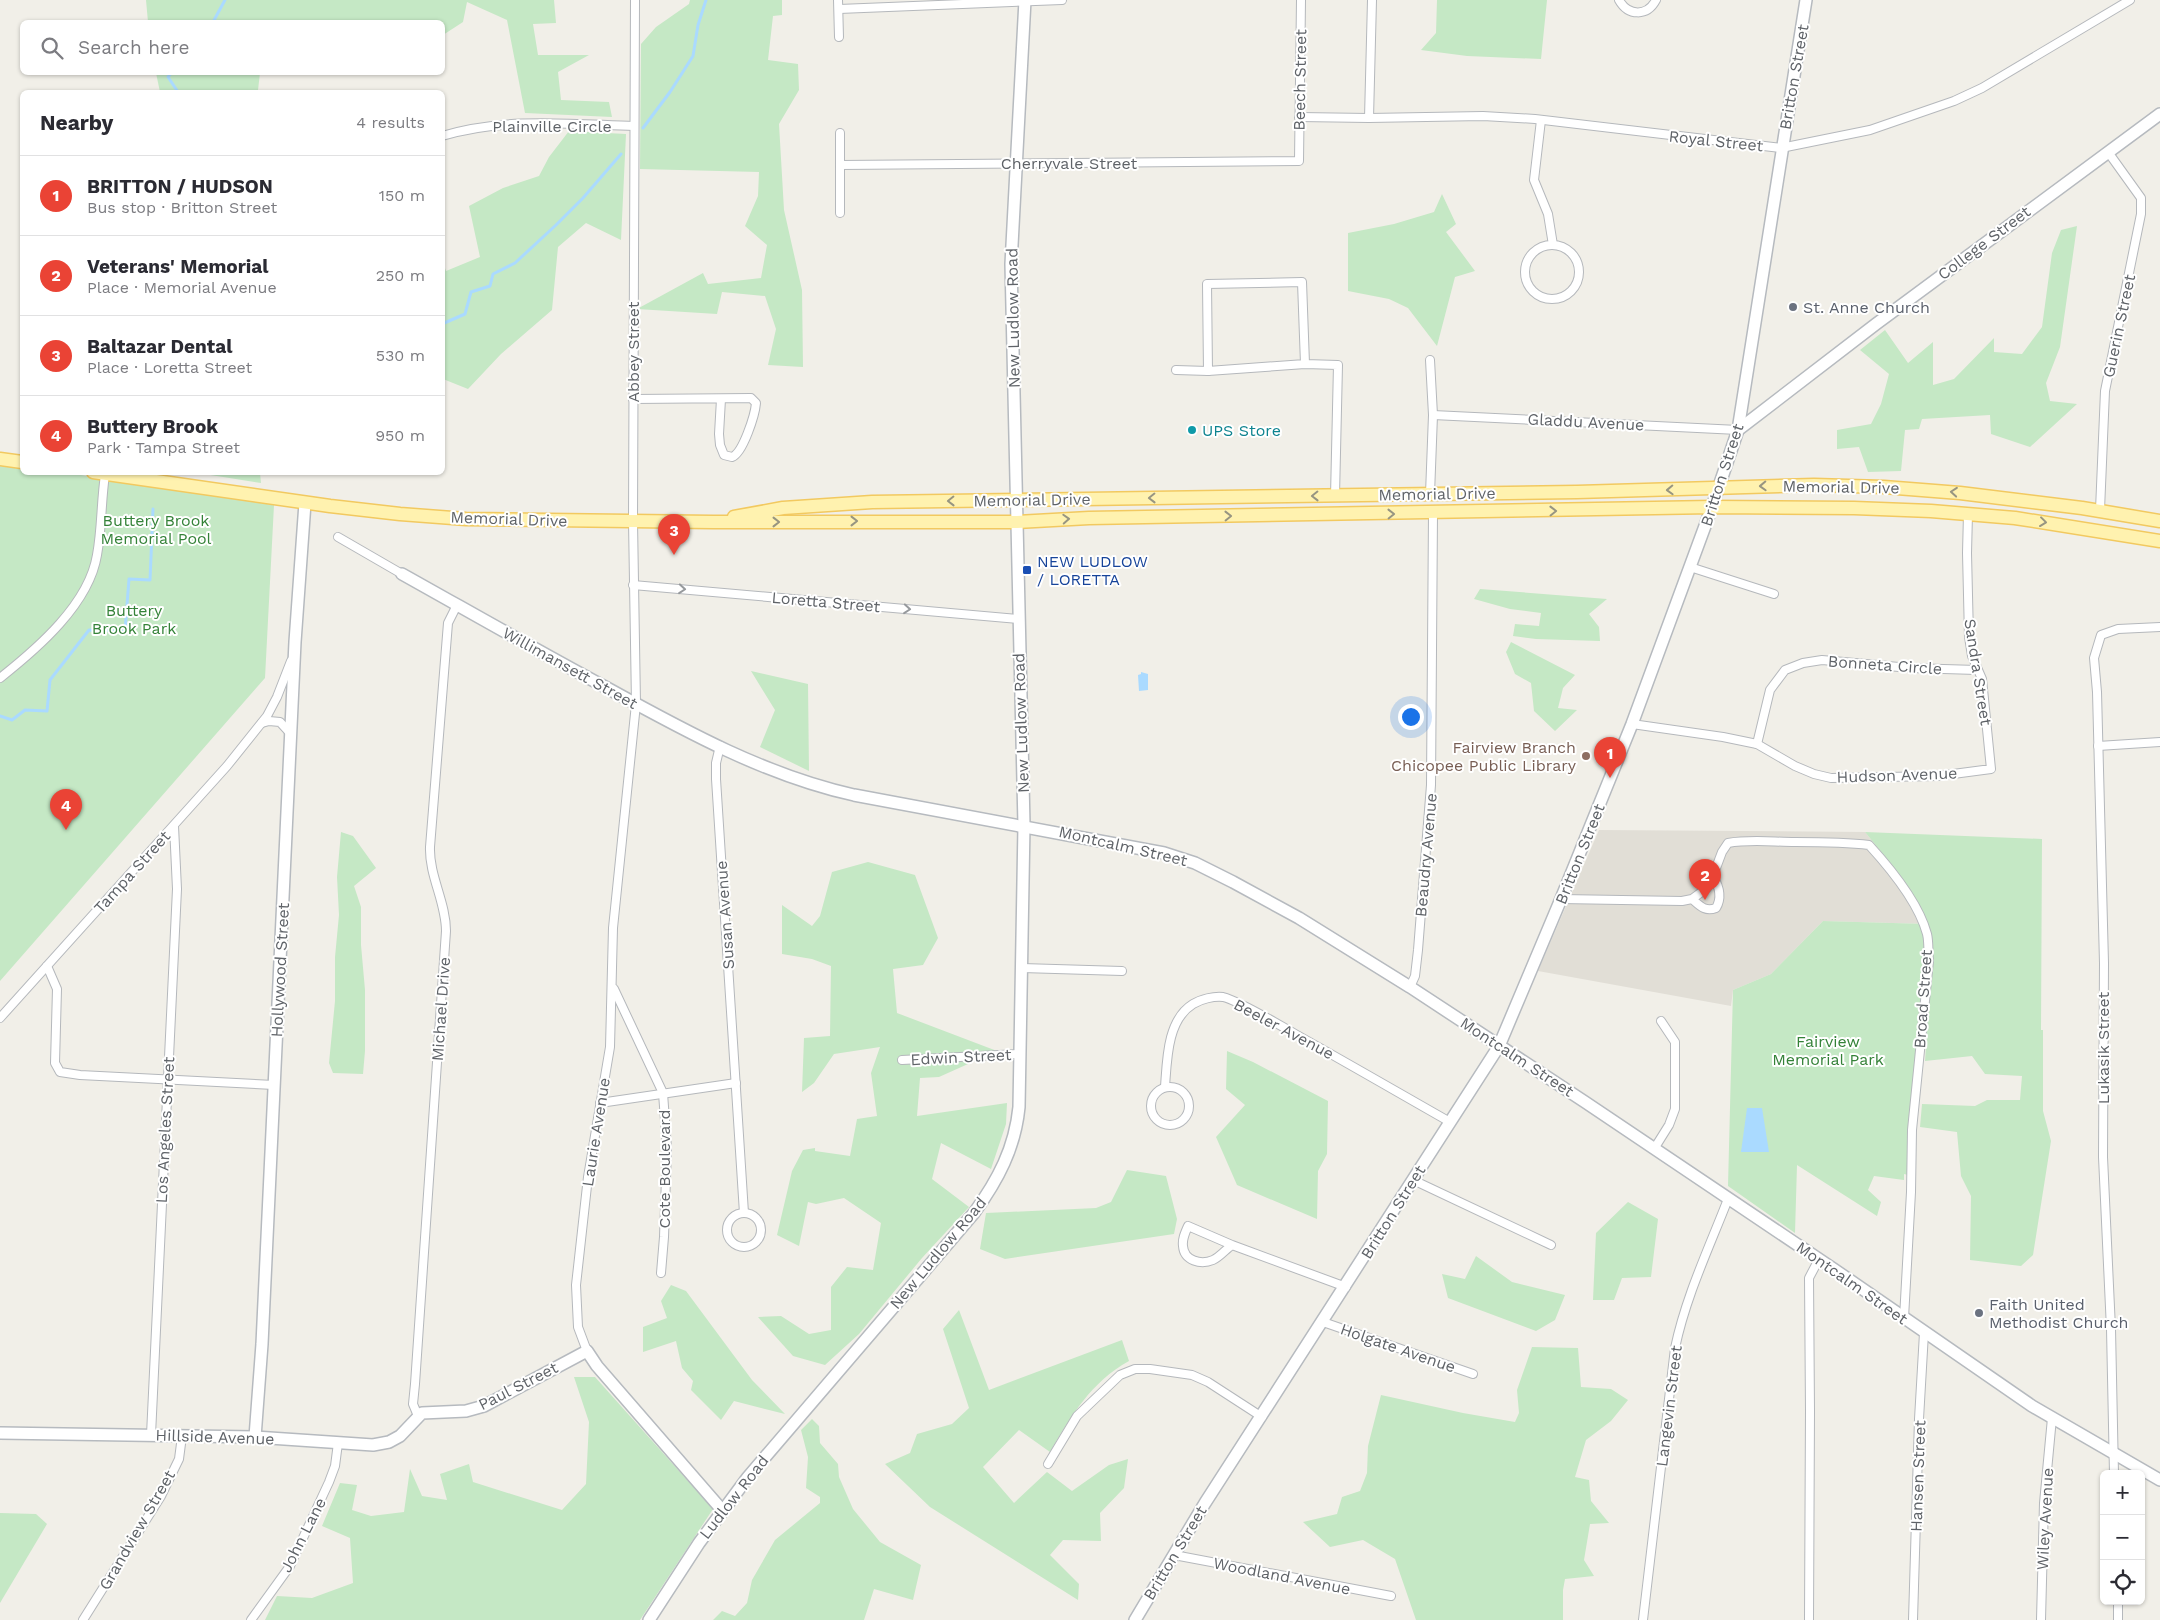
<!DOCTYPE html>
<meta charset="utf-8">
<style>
body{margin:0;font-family:"Work Sans",sans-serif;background:#f7f7f7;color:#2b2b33}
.controls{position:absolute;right:15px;bottom:15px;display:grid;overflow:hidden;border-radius:8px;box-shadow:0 1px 4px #0004}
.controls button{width:45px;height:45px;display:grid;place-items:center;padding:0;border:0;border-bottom:1px solid #e1e1e2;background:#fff;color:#2b2b33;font:25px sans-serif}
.you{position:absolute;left:1410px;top:716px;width:18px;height:18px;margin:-12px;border:4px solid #fff;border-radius:50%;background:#1a73e8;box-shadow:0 0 0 8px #1a73e833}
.badge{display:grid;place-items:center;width:32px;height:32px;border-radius:50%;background:#ea4335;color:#fff;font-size:16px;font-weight:700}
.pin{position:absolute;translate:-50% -41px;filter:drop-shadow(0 1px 2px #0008)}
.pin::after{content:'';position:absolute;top:26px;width:18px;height:15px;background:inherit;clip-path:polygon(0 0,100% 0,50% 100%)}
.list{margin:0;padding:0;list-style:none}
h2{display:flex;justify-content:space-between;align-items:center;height:65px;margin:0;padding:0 20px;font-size:21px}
h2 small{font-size:16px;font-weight:400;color:#7c7c81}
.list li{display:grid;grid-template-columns:32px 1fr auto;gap:15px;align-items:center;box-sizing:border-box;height:80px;padding:0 20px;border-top:1px solid #e1e1e2}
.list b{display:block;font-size:19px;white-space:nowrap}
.list p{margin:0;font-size:16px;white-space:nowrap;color:#7c7c81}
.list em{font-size:16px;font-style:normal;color:#7c7c81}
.icon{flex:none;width:28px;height:28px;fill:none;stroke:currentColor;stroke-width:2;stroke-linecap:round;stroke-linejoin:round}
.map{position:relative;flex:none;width:2160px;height:1620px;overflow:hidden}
.search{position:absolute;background:#fff;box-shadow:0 1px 4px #0004;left:20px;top:20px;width:425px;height:55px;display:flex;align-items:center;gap:12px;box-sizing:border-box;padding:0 18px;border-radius:8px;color:#7c7c81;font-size:19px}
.panel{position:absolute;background:#fff;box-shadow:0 1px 4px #0004;left:20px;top:90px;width:425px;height:385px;border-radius:8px}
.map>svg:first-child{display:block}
.education{fill:#e1ded6}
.green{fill:#c5e8c5}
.water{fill:#aadaff}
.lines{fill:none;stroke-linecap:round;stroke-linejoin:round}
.stream{stroke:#aadaff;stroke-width:3}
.street-casing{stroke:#b5b8bc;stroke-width:10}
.secondary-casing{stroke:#b6babf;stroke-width:14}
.primary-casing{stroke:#f2c960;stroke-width:15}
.street{stroke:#fff;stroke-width:8}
.secondary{stroke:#fff;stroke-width:11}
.primary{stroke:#fff2af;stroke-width:12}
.oneway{stroke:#979581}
.oneway2{stroke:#979a9d}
.worship-dot{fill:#6b7280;stroke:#fff;stroke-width:2}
.culture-dot{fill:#0f9aa8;stroke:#fff;stroke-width:2}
.transit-dot{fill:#1a4fb4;stroke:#fff;stroke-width:2}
.education-dot{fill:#8d6e63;stroke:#fff;stroke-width:2}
.labels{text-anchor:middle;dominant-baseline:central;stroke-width:4;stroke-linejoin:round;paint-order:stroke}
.street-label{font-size:16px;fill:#5f6368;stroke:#fff}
.worship-label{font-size:16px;fill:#5b616d;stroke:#fff;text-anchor:start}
.culture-label{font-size:16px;fill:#0d838f;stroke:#fff;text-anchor:start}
.park-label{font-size:16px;fill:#348238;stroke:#fff}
.transit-label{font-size:16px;fill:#164399;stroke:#fff;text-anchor:start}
.education-label{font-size:16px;fill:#785e54;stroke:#fff;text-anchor:end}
</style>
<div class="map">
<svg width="2160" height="1620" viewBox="0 0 2160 1620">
<rect width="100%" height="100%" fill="#f1efe8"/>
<!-- education -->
<polygon class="education" points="1599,830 1865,832 1903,879 1927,924 1823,921 1771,974 1733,990 1731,1006 1538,971"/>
<!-- green -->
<g class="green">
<polygon points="146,0 554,0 556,23 533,24 538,55 589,55 558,72 561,100 609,102 612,117 525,113 507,20 467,2 463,22 443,35 442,22 148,22"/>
<polygon points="690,0 782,0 782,15 773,16 768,60 798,64 799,90 779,124 784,210 802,290 803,367 768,365 776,329 765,296 722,292 717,314 637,309 703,273 708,284 761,278 767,245 745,226 758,196 759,172 640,169 641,44 656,27 689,4"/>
<polygon points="1437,0 1547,0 1541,59 1467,56 1421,50 1436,33"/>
<polygon points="156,73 156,72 260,73 258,90 255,92 160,92"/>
<polygon points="569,131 626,134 621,240 586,223 558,247 552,310 501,354 468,389 443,379 443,262 446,271 480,257 469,206 503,188 539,176 549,157"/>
<polygon points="1442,194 1456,224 1446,232 1475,271 1455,277 1437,346 1408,308 1389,299 1348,291 1348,233 1394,224 1434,212"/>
<polygon points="2077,226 2060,347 2046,383 2050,401 2077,404 2030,447 1991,434 1990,415 1922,419 1919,429 1905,430 1901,471 1868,472 1859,447 1837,449 1837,430 1871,424 1881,404 1889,374 1860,350 1885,330 1908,363 1933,342 1933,385 1954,379 1994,338 1994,352 2022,354 2042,327 2052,253 2061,230"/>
<polygon points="0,462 22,465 22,472 68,473 274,505 265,678 0,981"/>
<polygon points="198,473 260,473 261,483"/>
<polygon points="1480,589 1607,599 1589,614 1599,627 1600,641 1536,639 1513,636 1515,624 1539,626 1541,613 1510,609 1474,599"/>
<polygon points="1511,642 1575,675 1563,688 1558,708 1577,710 1555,731 1534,711 1531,683 1515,674 1506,652"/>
<polygon points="751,671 808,684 809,771 760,747 775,710"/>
<polygon points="341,832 353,836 376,868 354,886 361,907 361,945 365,990 365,1051 363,1074 333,1073 329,1063 335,1001 335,957 339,915 337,877"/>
<polygon points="1865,832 2042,839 2041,1030 2043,1030 2043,1111 2051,1141 2033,1255 2021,1266 1970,1260 1971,1196 1961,1176 1957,1132 1920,1127 1922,1104 1975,1106 1987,1100 2020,1100 2022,1076 1985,1074 1972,1056 1925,1061 1927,1033 1924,1034 1912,1176 1904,1174 1904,1180 1874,1176 1868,1190 1881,1202 1877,1216 1797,1165 1795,1233 1728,1186 1733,990 1771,974 1823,921 1927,924 1903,879"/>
<polygon points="868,862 915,875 938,938 923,965 893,969 897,1013 997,1051 939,1077 920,1078 917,1116 1007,1103 1006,1124 991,1169 941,1143 932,1179 969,1207 922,1258 859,1334 825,1365 793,1356 758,1317 781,1316 809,1334 831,1330 831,1287 847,1267 873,1270 881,1223 844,1198 816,1204 808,1202 799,1246 777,1235 792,1171 803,1150 815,1148 815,1151 850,1156 857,1119 877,1116 871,1073 880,1047 834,1054 814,1083 802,1092 804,1038 830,1036 831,966 812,959 782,954 782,905 812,926 820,916 832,872"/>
<polygon points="1227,1051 1253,1062 1328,1101 1327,1154 1318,1171 1317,1219 1237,1185 1216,1137 1245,1105 1226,1089"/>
<polygon points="1127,1170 1166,1176 1177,1219 1174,1234 1005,1259 980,1249 986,1213 1096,1208 1111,1202"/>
<polygon points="1628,1202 1658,1219 1651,1277 1622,1278 1614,1300 1593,1300 1596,1233"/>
<polygon points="1476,1256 1512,1282 1565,1295 1555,1320 1536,1331 1448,1298 1442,1274 1465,1279"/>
<polygon points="671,1285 686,1291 752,1380 785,1414 734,1401 721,1420 691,1390 693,1381 682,1368 676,1341 643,1352 643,1327 667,1318 661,1301"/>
<path d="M959,1310L989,1390L1122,1340L1129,1361C1091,1382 1071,1416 1050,1452L1019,1430L983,1467L1014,1503L1047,1472L1072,1491L1109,1465L1128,1459L1124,1488L1100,1513L1101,1541L1063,1540L1050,1555L1079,1584L1078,1600L930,1507L885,1464L910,1453L917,1434L952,1424L969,1408L943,1329Z"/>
<polygon points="1532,1347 1578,1348 1581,1387 1611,1389 1628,1400 1611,1421 1586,1440 1575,1477 1589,1480 1591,1501 1609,1523 1590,1524 1584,1560 1594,1576 1565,1579 1563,1590 1563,1620 1416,1620 1395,1559 1363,1540 1330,1547 1303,1522 1337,1514 1342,1497 1360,1491 1367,1473 1368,1446 1381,1395 1463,1413 1515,1422 1519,1413 1517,1390"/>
<polygon points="574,1377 595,1377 713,1509 640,1620 265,1620 277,1596 312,1598 353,1583 350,1538 322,1526 340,1483 357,1485 352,1510 371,1516 404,1512 410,1469 422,1496 447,1500 440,1474 469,1464 473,1482 562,1510 586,1484 589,1422"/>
<polygon points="812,1419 819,1426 820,1443 838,1464 839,1477 853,1509 880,1542 921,1565 913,1600 874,1589 864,1620 713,1620 722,1611 735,1616 747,1603 752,1580 775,1540 820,1503 820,1497 806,1488 808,1457 801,1430"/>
<polygon points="0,1513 36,1514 47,1524 0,1603"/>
</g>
<!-- water -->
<g class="water">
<polygon points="1141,672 1148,674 1148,690 1139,691 1138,675 1141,674"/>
<polygon points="1747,1108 1762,1108 1769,1152 1741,1152"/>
</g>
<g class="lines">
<!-- stream -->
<g class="stream">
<polyline points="213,22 225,0"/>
<polyline points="172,72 168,77 178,92"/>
<polyline points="643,128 670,92 693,56 698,25 706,0"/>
<polyline points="442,324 465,314 471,292 490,286 493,274 515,263 556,225 583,198 621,154"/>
<polyline points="0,716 12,720 25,710 47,711 50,680 89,630 125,631 129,579 150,580 153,509"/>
</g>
<!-- street casing -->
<g class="street-casing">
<g id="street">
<polyline points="838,0 839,37"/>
<path d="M1619,0C1628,16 1647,17 1656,0"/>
<polyline points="839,9 1062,0"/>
<polyline points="1299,117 1369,118 1483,116 1535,119 1781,148 1870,130 1954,101 1982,88 2130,0"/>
<polyline points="1369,118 1372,0"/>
<polyline points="1541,120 1534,180 1548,214 1553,245"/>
<polyline points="840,133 840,213"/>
<path d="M442,136C505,117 569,124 634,126"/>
<polyline points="840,165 1299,161 1301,0"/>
<circle cx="1552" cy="272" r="27"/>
<polyline points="1305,364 1302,282 1207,284 1208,371 1305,364 1338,365 1335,496"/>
<polyline points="1176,370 1208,371"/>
<path d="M633,399L751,398L756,403C755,415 743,453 732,457L724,455L720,445L719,434L721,399"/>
<polyline points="1433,415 1738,430"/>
<polyline points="1430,494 1433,415 1430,360"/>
<polyline points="2100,510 2105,391 2141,214 2141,198 2108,152"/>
<polyline points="338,537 402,574"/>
<polyline points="1690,567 1774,594"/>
<polyline points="633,585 1019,619"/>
<path d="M0,678C38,648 89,604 97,555C102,528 101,501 105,475"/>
<polyline points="262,723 269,721 280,722 291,734"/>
<polyline points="1632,724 1723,737 1757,744 1795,766 1814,774 1831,778 1938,776 1991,769 1982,679 1972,656 1969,637 1967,553 1968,514"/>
<polyline points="1757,744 1770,690 1785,670 1803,663 1822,660 1910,668 1977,670"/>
<polyline points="720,746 716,763 716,779 744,1213"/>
<polyline points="2098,746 2160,742"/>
<path d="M1713,876L1722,852L1728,843C1750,839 1773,842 1795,842C1820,842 1845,842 1869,845C1890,868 1919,904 1927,934C1929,942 1928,952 1929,961L1912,1130L1911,1192L1904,1318"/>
<path d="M1561,899L1682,901L1692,899C1700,906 1705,912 1716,908C1722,898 1719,886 1713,876L1707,888L1692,899"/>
<polyline points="47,966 57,989 55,1063 60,1072 80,1075 274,1085"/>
<polyline points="1022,968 1122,971"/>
<polyline points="1410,987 1415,976 1418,950 1431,785 1433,513"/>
<polyline points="614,989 663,1093 667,1148 664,1237 661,1273"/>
<polyline points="0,1018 227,766 267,716 277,697 291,661"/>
<polyline points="902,1060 1020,1054"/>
<path d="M1165,1087C1167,1060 1167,1020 1193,1004C1201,999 1214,996 1223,997C1242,1002 1279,1025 1297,1035C1349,1064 1399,1093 1450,1122"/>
<circle cx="1170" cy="1106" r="19"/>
<polyline points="600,1103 736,1083"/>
<polyline points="1654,1149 1669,1125 1675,1109 1675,1042 1661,1021"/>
<polyline points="1413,1180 1551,1245"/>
<circle cx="744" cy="1230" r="17"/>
<path d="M1232,1245L1188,1226C1185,1233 1182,1239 1183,1246C1184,1261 1201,1265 1213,1260C1220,1257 1226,1249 1232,1245L1346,1287"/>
<polyline points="1323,1322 1473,1374"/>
<polyline points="587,1351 578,1327 576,1285 588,1177 610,1047 613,928 636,704 633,521 635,0"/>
<path d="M418,1416L413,1404L415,1384L446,931C446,902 429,876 430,847L448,623L457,605"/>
<polyline points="151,1435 177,889 174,826"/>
<polyline points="1048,1464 1077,1416 1120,1375 1135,1369 1150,1369 1192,1375 1208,1382 1262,1417"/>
<polyline points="2114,1474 2111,1329 2103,1157 2104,963 2097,692 2094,658 2101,635 2118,629 2160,627"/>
<polyline points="1174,1555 1391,1596"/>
<polyline points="2118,1601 2118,1620"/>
<polyline points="83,1620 161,1496 179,1459 182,1436"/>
<polyline points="251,1620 290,1566 329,1482 335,1466 338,1443"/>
<path d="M1643,1620L1675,1348C1686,1296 1709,1248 1728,1199"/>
<polyline points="1809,1620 1810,1411 1809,1278 1819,1259"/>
<polyline points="1913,1620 1919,1419 1924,1333"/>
<polyline points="2041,1620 2044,1503 2052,1418"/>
</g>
</g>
<!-- secondary casing -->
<g class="secondary-casing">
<g id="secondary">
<polyline points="1738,430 1876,324 2160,114"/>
<path d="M402,574C470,612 538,651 607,688C685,731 767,776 854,795L1164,853L1195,863L1233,882L1299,918L1410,987L1585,1102L1835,1270L2032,1406L2160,1480"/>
<polyline points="0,1433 255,1437 373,1445 389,1442 400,1436 422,1413 466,1411 484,1406 587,1351 597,1366 722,1510"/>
<polyline points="255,1437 262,1344 295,642 305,503"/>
<path d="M649,1620L699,1543L748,1477L974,1213C998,1180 1015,1148 1019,1107L1024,825L1011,264L1025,0"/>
<polyline points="1135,1620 1205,1503 1499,1046 1561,899 1632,724 1712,507 1738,430 1806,0"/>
</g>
</g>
<!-- primary casing -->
<g class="primary-casing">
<g id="primary">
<polyline points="0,459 22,462"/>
<polyline points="93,472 330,506 400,514 466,519 713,522 1017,522 1089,518 1712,507 1854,508 1931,511 2015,518 2160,541"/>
<polyline points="734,517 783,508 872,502 1577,492 1814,485 1884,487 1960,493 2082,508 2160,521"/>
</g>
</g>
<!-- street -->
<use href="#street" class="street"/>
<!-- secondary -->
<use href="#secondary" class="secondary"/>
<!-- primary -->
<use href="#primary" class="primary"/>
</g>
<!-- one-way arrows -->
<defs><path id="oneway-chevron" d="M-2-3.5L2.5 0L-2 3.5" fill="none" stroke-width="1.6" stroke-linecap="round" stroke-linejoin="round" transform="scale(1.25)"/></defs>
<g class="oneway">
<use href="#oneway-chevron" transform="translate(1763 486) rotate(178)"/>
<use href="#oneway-chevron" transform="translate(1670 490) rotate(178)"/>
<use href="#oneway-chevron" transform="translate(1954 492) rotate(-175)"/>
<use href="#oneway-chevron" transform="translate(1315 496) rotate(179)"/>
<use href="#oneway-chevron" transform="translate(1152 498) rotate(179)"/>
<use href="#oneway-chevron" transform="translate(951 501) rotate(179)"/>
<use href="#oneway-chevron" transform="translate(1553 511) rotate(-1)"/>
<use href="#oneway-chevron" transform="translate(1391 514) rotate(-1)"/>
<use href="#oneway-chevron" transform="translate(1228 516) rotate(-1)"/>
<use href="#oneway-chevron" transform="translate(1066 519) rotate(-3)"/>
<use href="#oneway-chevron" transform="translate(854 521)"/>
<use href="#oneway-chevron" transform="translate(776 522)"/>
<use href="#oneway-chevron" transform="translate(2043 522) rotate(7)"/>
</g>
<g class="oneway2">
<use href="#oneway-chevron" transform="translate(682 589) rotate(5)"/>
<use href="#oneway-chevron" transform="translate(907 609) rotate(5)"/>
</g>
<!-- markers -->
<g class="worship-dot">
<circle cx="1793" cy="307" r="5"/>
<circle cx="1979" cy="1313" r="5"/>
</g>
<circle class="culture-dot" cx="1192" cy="430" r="5"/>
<rect class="transit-dot" x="1022" y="565" width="10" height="10" rx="2.5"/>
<circle class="education-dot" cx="1586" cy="756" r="5"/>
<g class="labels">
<!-- street labels -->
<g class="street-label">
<text transform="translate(1794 77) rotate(-80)">Britton Street</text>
<text transform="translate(1300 80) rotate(-89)">Beech Street</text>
<text x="552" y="126">Plainville Circle</text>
<text transform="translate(1716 141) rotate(6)">Royal Street</text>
<text x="1069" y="163">Cherryvale Street</text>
<text transform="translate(1984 243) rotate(-37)">College Street</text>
<text transform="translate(1013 318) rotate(-91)">New Ludlow Road</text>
<text transform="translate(2119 326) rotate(-78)">Guerin Street</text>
<text transform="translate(633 352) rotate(-90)">Abbey Street</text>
<text transform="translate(1586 422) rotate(3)">Gladdu Avenue</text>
<text transform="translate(1722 475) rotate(-72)">Britton Street</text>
<text transform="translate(1841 487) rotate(1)">Memorial Drive</text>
<text transform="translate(1437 494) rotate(-1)">Memorial Drive</text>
<text transform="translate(1032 500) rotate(-1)">Memorial Drive</text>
<text transform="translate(509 519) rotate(2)">Memorial Drive</text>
<text transform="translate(826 602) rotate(5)">Loretta Street</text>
<text transform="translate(1885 665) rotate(4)">Bonneta Circle</text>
<text transform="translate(570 668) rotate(29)">Willimansett Street</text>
<text transform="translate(1978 672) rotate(81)">Sandra Street</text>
<text transform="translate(1021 723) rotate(-92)">New Ludlow Road</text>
<text transform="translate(1897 775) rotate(-2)">Hudson Avenue</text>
<text transform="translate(1123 846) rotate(13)">Montcalm Street</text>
<text transform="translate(1580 854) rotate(-68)">Britton Street</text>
<text transform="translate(1426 855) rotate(-85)">Beaudry Avenue</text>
<text transform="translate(132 872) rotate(-48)">Tampa Street</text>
<text transform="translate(725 915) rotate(-94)">Susan Avenue</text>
<text transform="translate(280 970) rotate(-87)">Hollywood Street</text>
<text transform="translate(1923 999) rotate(-86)">Broad Street</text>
<text transform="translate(441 1009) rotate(-86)">Michael Drive</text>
<text transform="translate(1284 1029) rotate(28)">Beeler Avenue</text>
<text transform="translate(2103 1048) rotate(-90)">Lukasik Street</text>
<text transform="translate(961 1057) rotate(-3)">Edwin Street</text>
<text transform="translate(1517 1057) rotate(33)">Montcalm Street</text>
<text transform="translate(165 1130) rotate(-87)">Los Angeles Street</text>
<text transform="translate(596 1132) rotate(-81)">Laurie Avenue</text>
<text transform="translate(664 1169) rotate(-90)">Cote Boulevard</text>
<text transform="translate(1393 1212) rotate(-58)">Britton Street</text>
<text transform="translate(938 1253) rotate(-50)">New Ludlow Road</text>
<text transform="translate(1852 1283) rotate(35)">Montcalm Street</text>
<text transform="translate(1398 1348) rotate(19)">Holgate Avenue</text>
<text transform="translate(518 1386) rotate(-27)">Paul Street</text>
<text transform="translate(1669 1406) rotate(-83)">Langevin Street</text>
<text transform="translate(215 1437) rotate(2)">Hillside Avenue</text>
<text transform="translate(1918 1476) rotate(-88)">Hansen Street</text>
<text transform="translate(734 1497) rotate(-52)">Ludlow Road</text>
<text transform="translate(2045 1519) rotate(-87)">Wiley Avenue</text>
<text transform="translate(137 1530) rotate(-60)">Grandview Street</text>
<text transform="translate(303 1535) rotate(-63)">John Lane</text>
<text transform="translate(1175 1553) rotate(-59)">Britton Street</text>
<text transform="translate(1282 1576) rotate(11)">Woodland Avenue</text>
</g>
<!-- worship labels -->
<g class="worship-label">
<text x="1803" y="307">St. Anne Church</text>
<text x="1989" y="1304">Faith United<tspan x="1989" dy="18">Methodist Church</tspan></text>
</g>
<!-- culture labels -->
<g class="culture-label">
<text x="1202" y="430">UPS Store</text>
</g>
<!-- park labels -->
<g class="park-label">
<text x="156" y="520">Buttery Brook<tspan x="156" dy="18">Memorial Pool</tspan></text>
<text x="134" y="610">Buttery<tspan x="134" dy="18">Brook Park</tspan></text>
<text x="1828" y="1041">Fairview<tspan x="1828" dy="18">Memorial Park</tspan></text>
</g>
<!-- transit labels -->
<g class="transit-label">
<text x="1037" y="561">NEW LUDLOW<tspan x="1037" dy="18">/ LORETTA</tspan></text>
</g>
<!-- education labels -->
<g class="education-label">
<text x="1576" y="747">Fairview Branch<tspan x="1576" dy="18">Chicopee Public Library</tspan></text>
</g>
</g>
</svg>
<div class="controls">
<button>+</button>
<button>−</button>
<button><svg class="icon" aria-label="locate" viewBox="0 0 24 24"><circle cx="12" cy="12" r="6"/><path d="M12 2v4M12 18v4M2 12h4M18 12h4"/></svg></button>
</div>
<div class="you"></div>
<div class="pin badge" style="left:1610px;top:778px">1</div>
<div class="pin badge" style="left:1705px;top:900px">2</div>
<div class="pin badge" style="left:674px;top:555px">3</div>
<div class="pin badge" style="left:66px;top:830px">4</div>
<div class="search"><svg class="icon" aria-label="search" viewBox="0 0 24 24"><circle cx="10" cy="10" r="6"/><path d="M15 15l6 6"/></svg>Search here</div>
<section class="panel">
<h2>Nearby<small>4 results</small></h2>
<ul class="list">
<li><span class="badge">1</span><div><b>BRITTON / HUDSON</b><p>Bus stop · Britton Street</p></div><em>150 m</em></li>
<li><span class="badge">2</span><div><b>Veterans' Memorial</b><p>Place · Memorial Avenue</p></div><em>250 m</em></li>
<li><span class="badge">3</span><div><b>Baltazar Dental</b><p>Place · Loretta Street</p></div><em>530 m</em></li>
<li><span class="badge">4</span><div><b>Buttery Brook</b><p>Park · Tampa Street</p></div><em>950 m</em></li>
</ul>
</section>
</div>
